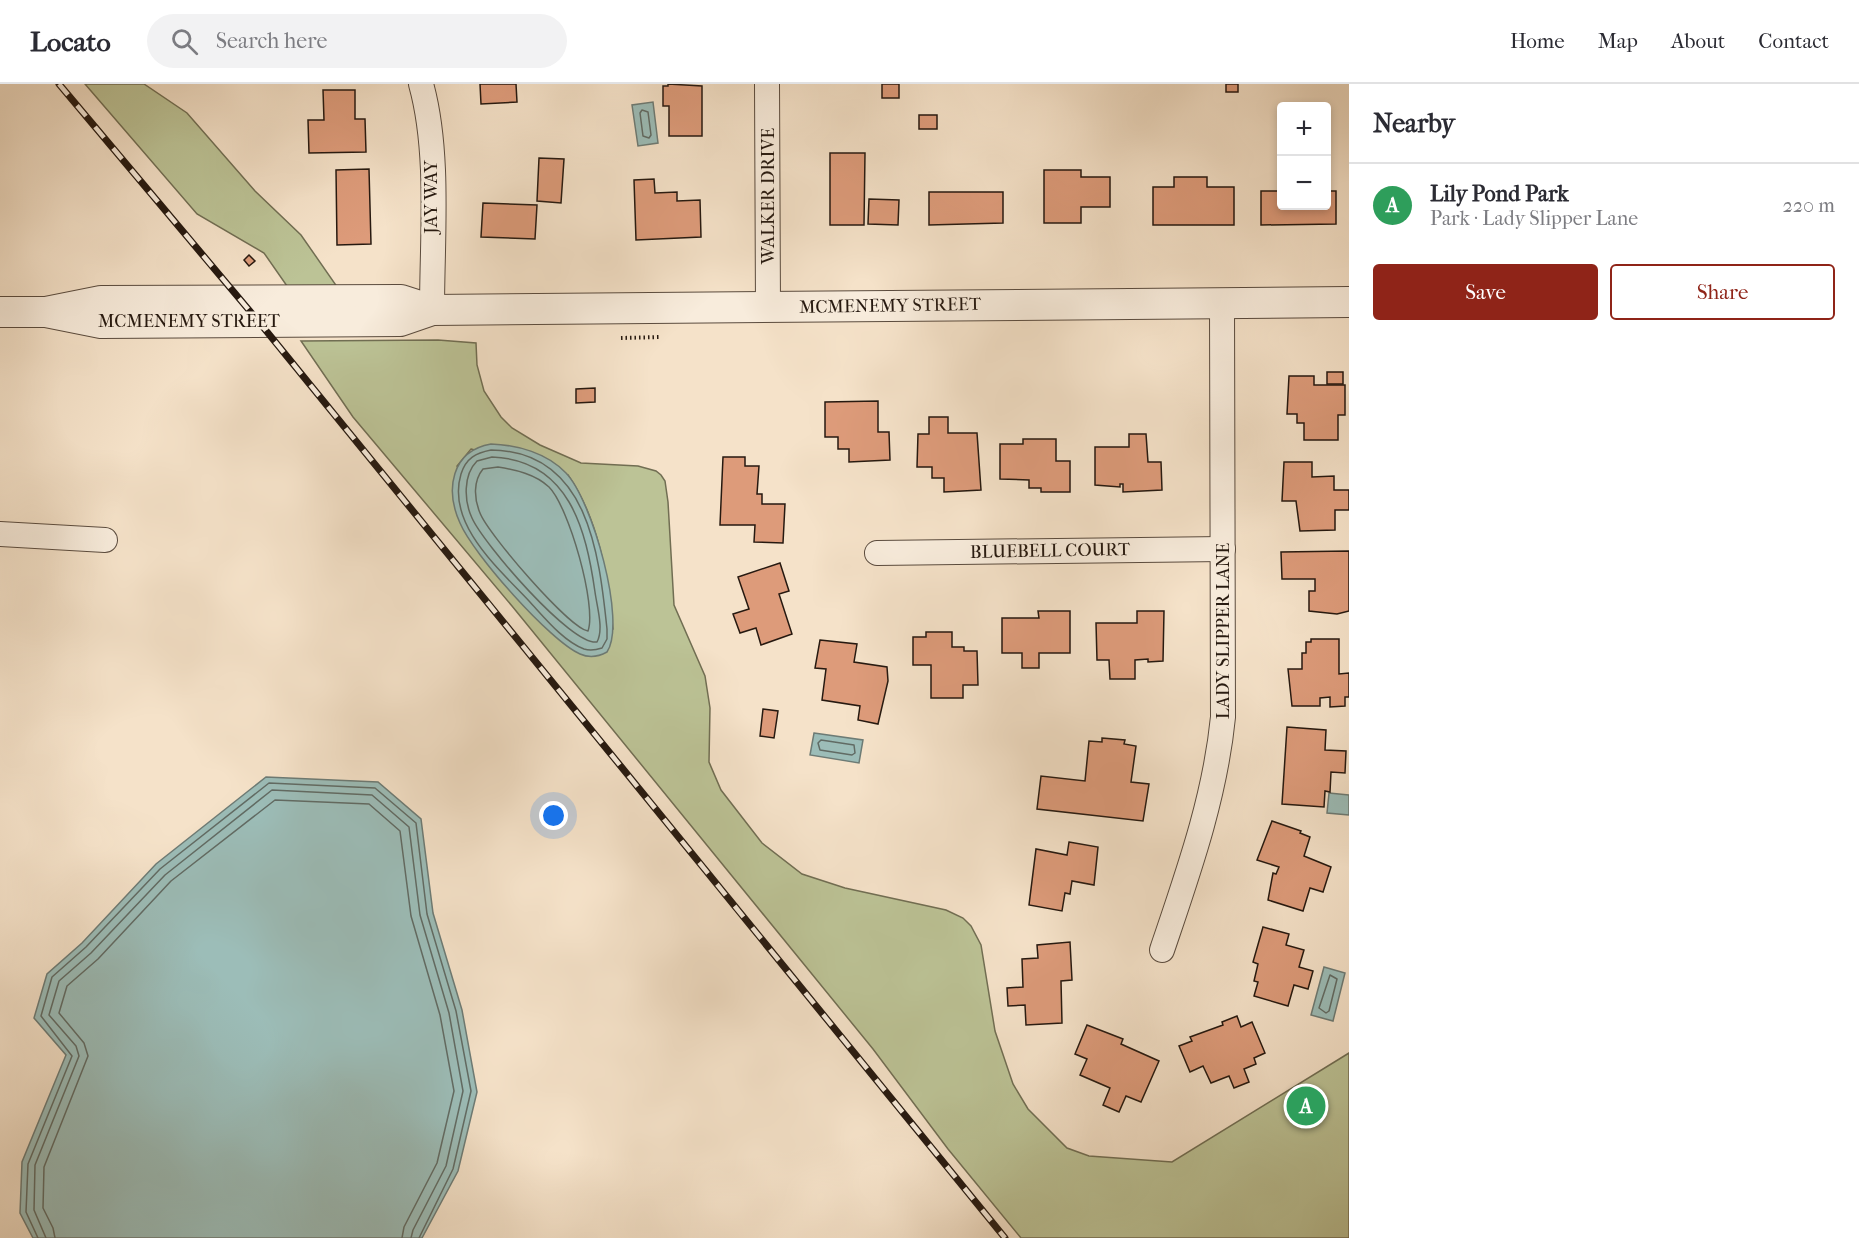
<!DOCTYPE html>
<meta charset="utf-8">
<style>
body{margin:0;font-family:"IM FELL French Canon",serif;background:#f2f2f3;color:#2b2b33}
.controls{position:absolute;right:18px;top:18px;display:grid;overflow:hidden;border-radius:6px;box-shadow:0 3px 9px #0003}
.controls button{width:54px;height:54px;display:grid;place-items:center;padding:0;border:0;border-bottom:2px solid #e1e1e2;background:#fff;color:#2b2b33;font:30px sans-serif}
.you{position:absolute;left:554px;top:732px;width:21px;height:21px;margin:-15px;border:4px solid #fff;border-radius:50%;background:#1a73e8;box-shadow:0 0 0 9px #1a73e833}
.badge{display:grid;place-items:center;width:39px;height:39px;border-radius:50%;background:#8f2418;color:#fff;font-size:20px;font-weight:700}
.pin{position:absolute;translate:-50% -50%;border:3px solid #fff;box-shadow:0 2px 6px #0006}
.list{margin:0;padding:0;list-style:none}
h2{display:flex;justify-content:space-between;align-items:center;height:78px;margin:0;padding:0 24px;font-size:26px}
h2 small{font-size:20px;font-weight:400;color:#7c7c81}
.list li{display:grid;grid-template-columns:39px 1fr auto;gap:18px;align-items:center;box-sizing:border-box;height:84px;padding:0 24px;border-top:2px solid #e1e1e2}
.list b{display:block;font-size:22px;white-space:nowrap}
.list p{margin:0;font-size:20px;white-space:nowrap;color:#7c7c81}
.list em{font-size:20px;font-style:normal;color:#7c7c81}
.actions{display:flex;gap:12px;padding:18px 24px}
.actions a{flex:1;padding:14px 0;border:2px solid #8f2418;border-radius:6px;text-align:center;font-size:21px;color:#8f2418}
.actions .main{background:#8f2418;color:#fff}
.icon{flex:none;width:33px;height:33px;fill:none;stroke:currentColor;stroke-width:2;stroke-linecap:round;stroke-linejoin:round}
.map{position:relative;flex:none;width:1349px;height:1154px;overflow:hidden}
header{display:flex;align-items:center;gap:36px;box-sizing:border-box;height:84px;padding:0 30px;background:#fff;border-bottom:2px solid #e1e1e2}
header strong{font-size:28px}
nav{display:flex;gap:33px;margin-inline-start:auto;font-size:21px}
.search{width:420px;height:54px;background:#f2f2f3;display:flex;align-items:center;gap:15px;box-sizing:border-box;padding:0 21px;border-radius:33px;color:#7c7c81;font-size:22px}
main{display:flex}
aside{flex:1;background:#fff}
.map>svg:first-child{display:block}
.green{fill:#bcc396;stroke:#716e53;stroke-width:1.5;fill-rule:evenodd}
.water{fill:#9cbdb8;stroke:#6d7b75;stroke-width:1.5}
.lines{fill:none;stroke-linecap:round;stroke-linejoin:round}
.shore{stroke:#616b64;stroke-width:1.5}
.building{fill:#dd9b7a;stroke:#261910;stroke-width:1.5}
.minor-casing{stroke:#5a4b3e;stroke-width:26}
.tertiary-casing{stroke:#5a4b3e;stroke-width:32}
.path{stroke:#261910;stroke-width:4;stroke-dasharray:1.5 3;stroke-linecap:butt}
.minor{stroke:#f8ecdc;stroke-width:24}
.tertiary{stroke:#f8ecdc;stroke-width:30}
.rail-casing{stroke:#261910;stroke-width:7}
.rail{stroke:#f8ecdc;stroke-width:4.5;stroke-dasharray:14;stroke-linecap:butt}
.labels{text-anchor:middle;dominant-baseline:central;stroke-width:5;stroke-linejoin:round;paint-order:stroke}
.street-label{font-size:18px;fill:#261910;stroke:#f8ecdc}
</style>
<header>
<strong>Locato</strong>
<div class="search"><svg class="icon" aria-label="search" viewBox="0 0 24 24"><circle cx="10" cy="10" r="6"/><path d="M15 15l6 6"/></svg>Search here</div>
<nav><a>Home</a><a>Map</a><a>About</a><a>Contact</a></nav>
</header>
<main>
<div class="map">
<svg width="1349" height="1154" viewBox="0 0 1349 1154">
<rect width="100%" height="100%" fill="#f5e2c9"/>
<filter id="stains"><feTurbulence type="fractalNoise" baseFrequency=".00333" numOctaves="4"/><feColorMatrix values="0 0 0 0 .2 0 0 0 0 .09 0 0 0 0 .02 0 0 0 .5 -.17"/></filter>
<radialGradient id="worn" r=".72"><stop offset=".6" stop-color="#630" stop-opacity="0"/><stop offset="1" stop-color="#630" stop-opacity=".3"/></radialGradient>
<!-- green -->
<g class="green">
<polygon points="85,0 144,0 187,29 255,107 301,151 340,207 287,202 264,169 197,130"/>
<path d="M438,256L476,259L477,281L484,307L501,333L512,344L540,361L581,379L638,382L656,387L661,391L665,397L668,418L674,521L705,592L710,624L709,678L721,706L762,759L802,790L845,804L946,826L963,834L971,842L981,861L995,947L1013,1000L1028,1025L1067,1064L1089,1072L1172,1078L1349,969V1154H1021L948,1065L873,965L512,522L353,333L301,257ZM471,365L568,391C599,436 607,490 613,545L572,565L535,531L457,382Z"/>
</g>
<!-- water -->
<g class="water">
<polygon points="653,18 658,59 638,62 632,21"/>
<path d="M491,360C518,361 547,369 566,389C592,416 627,538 607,568C598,573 589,574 580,570C550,557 473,470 460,439C445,406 451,367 491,360Z"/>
<polygon points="814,649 863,656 859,679 810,671"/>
<polygon points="266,693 378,698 421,735 433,829 462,926 477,1008 458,1087 422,1154 33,1154 20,1129 22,1078 66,971 34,934 47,890 82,859 156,780"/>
<polygon points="1329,709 1349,711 1349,731 1327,729"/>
<polygon points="1324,883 1345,889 1333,937 1311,931"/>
</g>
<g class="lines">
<!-- shore -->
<g class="shore">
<polygon points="642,26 648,28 651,51 649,54 643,52 640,29"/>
<path d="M491,366C588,367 599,469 607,545V555L602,564C596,566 590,567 584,565C563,557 544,533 529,517C499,485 446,440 461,390C466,374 476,369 491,366Z"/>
<path d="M492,373C569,376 586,445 595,508C597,523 604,545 597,558C571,562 483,459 472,434C464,417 463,391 477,377Z"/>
<path d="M498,383C516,386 535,390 549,403C569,423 597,522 588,547C569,544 488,450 480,429C474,415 473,397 483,385Z"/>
<polygon points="821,656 854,661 855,669 852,671 820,666 818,659"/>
<polygon points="1330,891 1337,895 1329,927 1326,929 1319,924"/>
<polyline points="38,1154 26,1128 28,1080 72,972 41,932 52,893 86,863 160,785 269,699 375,704 416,739 427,830 456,927 471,1007 453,1085 419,1154"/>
<polyline points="46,1154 34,1126 35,1081 79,972 76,962 49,931 59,897 91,869 165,791 272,706 372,711 409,743 420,831 449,929 463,1007 446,1082 413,1146 411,1154"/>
<polyline points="55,1154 53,1144 43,1124 44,1083 88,972 84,959 59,929 67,902 98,875 171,797 275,716 369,720 400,747 411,832 440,931 454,1007 437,1079 404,1143 402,1154"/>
</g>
</g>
<!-- building -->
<g class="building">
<polygon points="480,0 516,0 517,18 481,20"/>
<polygon points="668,0 702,2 702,52 669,52 669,22 663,22 663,2 668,2"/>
<rect x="882" y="0" width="17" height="14"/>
<rect x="1226" y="0" width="12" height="8"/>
<polygon points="323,6 355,6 355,35 365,35 366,68 309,69 308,36 324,36"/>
<rect x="919" y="31" width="18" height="14"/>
<polygon points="830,69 865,69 864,141 830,141"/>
<polygon points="539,74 564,75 561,119 537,117"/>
<polygon points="369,85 371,160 337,161 336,86"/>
<polygon points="1044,86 1081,86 1081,93 1110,93 1110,123 1081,123 1081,139 1044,139"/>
<polygon points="1174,93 1207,93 1207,103 1234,103 1234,141 1153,141 1153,103 1174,103"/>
<polygon points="654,95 655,109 677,108 677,117 700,116 701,153 636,156 634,96"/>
<polygon points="1261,107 1282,107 1282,122 1326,122 1326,107 1336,107 1336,140 1261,141"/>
<polygon points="929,108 1003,108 1003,139 929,141"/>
<polygon points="869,115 899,116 898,141 868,140"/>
<polygon points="483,119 537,121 535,155 481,153"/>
<polygon points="249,171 255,177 249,182 244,176"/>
<rect x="1327" y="288" width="16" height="12"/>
<polygon points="1289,292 1314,292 1314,301 1345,301 1345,331 1338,331 1338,356 1304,356 1304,339 1297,339 1297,330 1287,330"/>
<polygon points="595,304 595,318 576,319 576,305"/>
<polygon points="878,317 878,348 889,348 890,376 849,378 849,365 838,365 838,353 825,353 825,318"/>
<polygon points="929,333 948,333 948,349 977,349 981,406 944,408 944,394 932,394 932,383 917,383 918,350 929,350"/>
<polygon points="1129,350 1146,350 1148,378 1161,378 1162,406 1123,408 1123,400 1120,400 1120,403 1095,401 1095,363 1129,363"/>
<polygon points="1023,355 1056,355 1056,377 1070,377 1070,408 1041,408 1041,404 1029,404 1029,396 1000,395 1000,360 1023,360"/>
<polygon points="723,373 745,373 745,382 759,382 757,410 762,410 762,420 785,420 783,459 754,458 755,441 720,441"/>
<polygon points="1284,378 1312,378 1312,393 1334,392 1334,406 1349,406 1349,426 1335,426 1335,446 1300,447 1296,417 1282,417"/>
<polygon points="1349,467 1349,527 1337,530 1309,527 1309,507 1315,507 1315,495 1282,495 1281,468"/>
<polygon points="780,479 789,507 779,510 792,550 761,561 756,544 740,549 733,530 749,525 738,493"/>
<polygon points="1038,527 1070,527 1070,569 1039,569 1039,584 1022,584 1022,569 1002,569 1002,534 1039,534"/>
<polygon points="1137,527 1164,527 1163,577 1148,578 1148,575 1135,576 1135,595 1110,595 1109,576 1097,576 1096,539 1137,539"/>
<polygon points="926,548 952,548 952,563 964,563 964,567 977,567 978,601 963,601 963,614 931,614 931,581 913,581 913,553 926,553"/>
<polygon points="1311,555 1339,555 1339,590 1349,589 1349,613 1345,613 1345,622 1330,623 1330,613 1320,614 1320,622 1292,622 1288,585 1302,585 1302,569 1306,569 1306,558 1311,558"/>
<polygon points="820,556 857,560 854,578 887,583 888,597 878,640 858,636 860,622 822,616 826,585 815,584"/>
<polygon points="763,625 778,627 774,654 760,652"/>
<polygon points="1287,643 1326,646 1325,666 1346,667 1345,689 1331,688 1330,708 1325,707 1324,723 1282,720"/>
<polygon points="1102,654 1125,656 1124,660 1136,662 1131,698 1149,700 1143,737 1037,725 1041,692 1085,697 1089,657 1102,658"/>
<polygon points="1272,737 1301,747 1300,749 1310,753 1304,772 1331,783 1323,808 1310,804 1303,827 1268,816 1273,789 1276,790 1279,783 1257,776"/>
<polygon points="1069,758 1098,763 1094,801 1072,797 1070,810 1065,809 1062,827 1029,821 1036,765 1067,771"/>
<polygon points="1263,843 1289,850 1286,861 1304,866 1299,883 1313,887 1308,905 1294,901 1288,922 1254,912 1258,898 1254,897 1258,880 1253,878"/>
<polygon points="1070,858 1072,896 1061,897 1062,939 1026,941 1025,921 1008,922 1007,904 1023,903 1022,875 1038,874 1037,861"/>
<polygon points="1237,932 1241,943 1252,938 1265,969 1254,974 1256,980 1244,985 1249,998 1234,1004 1229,992 1211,999 1203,982 1190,988 1179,962 1192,957 1190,953 1223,941 1222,938"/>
<polygon points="1087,941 1123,955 1121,960 1159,977 1141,1018 1126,1012 1119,1028 1103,1021 1110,1004 1080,991 1087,975 1075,970"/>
</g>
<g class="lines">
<!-- minor casing -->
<g class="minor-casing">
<g id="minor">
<path d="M421,0C440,68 432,155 432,226"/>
<polyline points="767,0 768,224"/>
<polyline points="0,450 105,456"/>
<polyline points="877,469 1223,465"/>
<path d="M1162,866C1188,789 1215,714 1223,633L1222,220"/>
</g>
</g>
<!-- tertiary casing -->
<g class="tertiary-casing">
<g id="tertiary">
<polyline points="0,228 46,228 101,217 401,216 432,226"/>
<polyline points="46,228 101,239 400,237 432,226 1349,218"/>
</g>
</g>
<!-- path -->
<polyline class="path" points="621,254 661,253"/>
<!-- minor -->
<use href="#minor" class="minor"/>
<!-- tertiary -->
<use href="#tertiary" class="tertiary"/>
<!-- rail casing -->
<g class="rail-casing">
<polyline id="rail" points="59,0 259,238 1005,1154"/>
</g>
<!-- rail -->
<use href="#rail" class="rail"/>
</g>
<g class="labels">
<!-- street labels -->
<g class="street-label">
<text transform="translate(768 112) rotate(-90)">WALKER DRIVE</text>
<text transform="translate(431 113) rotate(-90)">JAY WAY</text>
<text transform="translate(890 222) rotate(-1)">MCMENEMY STREET</text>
<text x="189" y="237">MCMENEMY STREET</text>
<text transform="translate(1050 467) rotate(-1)">BLUEBELL COURT</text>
<text transform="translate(1223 547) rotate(-90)">LADY SLIPPER LANE</text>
</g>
</g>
<rect width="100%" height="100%" filter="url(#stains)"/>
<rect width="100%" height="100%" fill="url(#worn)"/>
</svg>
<div class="controls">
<button>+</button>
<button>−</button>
</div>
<div class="you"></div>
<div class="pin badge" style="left:1306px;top:1022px;background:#2e9e5b">A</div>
</div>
<aside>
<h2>Nearby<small></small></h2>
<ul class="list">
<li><span class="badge" style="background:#2e9e5b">A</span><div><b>Lily Pond Park</b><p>Park · Lady Slipper Lane</p></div><em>220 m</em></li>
</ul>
<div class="actions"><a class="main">Save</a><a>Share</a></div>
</aside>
</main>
